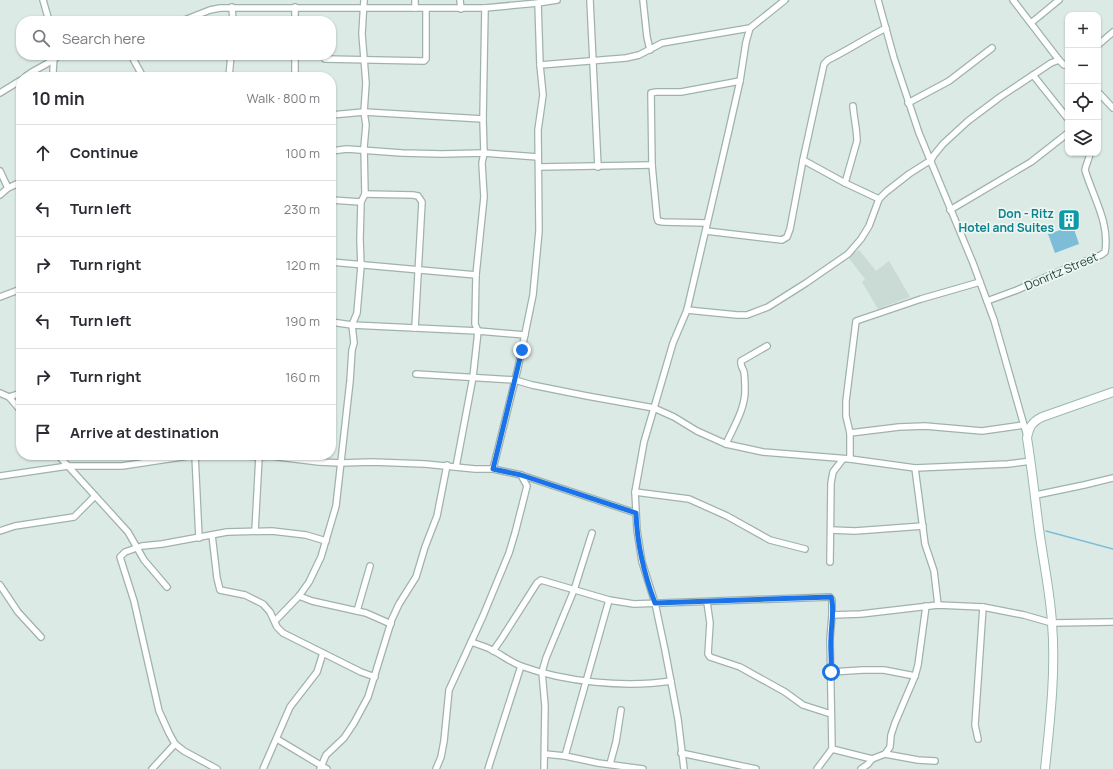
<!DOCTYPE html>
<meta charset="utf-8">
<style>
body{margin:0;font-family:Manrope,sans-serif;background:#f7f7f7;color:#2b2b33}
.controls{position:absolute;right:12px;top:12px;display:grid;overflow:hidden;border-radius:8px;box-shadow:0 1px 3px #0004}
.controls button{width:36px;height:36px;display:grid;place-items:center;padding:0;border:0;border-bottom:1px solid #e1e1e2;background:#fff;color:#2b2b33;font:20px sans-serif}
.stop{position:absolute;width:12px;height:12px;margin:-9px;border:3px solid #1a73e8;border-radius:50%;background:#fff}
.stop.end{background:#1a73e8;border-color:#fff;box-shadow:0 1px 4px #0008}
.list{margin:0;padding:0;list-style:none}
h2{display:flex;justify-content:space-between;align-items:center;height:52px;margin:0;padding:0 16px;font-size:17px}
h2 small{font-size:13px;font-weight:400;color:#7c7c81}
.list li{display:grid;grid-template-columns:26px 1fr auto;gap:12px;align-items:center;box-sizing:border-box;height:56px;padding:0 16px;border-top:1px solid #e1e1e2}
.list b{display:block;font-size:15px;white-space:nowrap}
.list em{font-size:13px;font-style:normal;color:#7c7c81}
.icon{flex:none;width:22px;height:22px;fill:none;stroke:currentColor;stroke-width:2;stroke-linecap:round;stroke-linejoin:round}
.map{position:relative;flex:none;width:1113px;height:769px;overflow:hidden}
.search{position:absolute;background:#fff;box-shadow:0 1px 3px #0004;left:16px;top:16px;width:320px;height:44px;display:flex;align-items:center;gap:10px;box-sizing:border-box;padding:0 14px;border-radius:16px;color:#7c7c81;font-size:15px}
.panel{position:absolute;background:#fff;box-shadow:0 1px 3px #0004;left:16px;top:72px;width:320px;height:388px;border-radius:16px}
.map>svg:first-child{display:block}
.built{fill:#cadad5}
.water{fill:#7dbdd7}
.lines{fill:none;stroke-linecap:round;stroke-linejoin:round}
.stream{stroke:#7dbdd7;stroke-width:1.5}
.street-casing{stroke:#9fb2ae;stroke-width:8}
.secondary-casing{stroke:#9ab7b0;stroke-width:10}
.street{stroke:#fff;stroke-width:5.5}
.secondary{stroke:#fff;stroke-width:8}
.route{stroke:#1a73e8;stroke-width:5}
.labels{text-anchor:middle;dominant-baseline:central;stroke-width:3.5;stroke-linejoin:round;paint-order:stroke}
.culture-label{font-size:12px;font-weight:bold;fill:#0d838f;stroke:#ecf7f3;text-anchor:end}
.street-label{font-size:12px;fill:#1d3b36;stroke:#ecf7f3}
</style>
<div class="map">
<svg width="1113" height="769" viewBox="0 0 1113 769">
<rect width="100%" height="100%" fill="#dceae6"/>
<!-- built -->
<polygon class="built" points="859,250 876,271 889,261 910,297 878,309 862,282 865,279 848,257"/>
<!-- water -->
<polygon class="water" points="1073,226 1079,244 1055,253 1048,234"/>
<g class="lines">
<!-- stream -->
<polyline class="stream" points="1046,531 1113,549"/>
<!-- street casing -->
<g class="street-casing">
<g id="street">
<polyline points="43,0 49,21"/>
<polyline points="415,0 415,8"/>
<polyline points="460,0 461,9"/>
<polyline points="590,0 598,167"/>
<polyline points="643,0 647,37 650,50"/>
<polyline points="878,0 894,58 919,133 973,263 994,320 1027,436"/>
<polyline points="1013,0 1059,60 1064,65 1068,65"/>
<polyline points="538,3 540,65"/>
<polyline points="232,7 233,21"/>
<polyline points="295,7 295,21"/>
<polyline points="182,21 210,10 220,8 485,8 538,3 557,0"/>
<polyline points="1031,23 1059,0"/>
<polyline points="1098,45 1113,32"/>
<polyline points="131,55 143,77"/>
<polyline points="295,55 295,77"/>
<polyline points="54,57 53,71 54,77"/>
<polyline points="325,59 424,61 426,59 426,9"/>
<polyline points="1033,75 1068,119"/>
<path d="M25,77C32,71 40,68 48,63C54,60 55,57 62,55"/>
<polyline points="229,77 231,55"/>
<polyline points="1098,92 1113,108"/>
<polyline points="0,93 21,80"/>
<polyline points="908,103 949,81 992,48"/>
<polyline points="331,115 364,112 483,119"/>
<polyline points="331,151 347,149 402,153 442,154 484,153 538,157"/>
<polyline points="803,160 845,183 879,199"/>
<polyline points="539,167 652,165"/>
<polyline points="0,171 8,188"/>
<path d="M845,183L857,141C857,130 854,118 853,106"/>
<polyline points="365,194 413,195 418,196 422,202 415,328"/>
<polyline points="0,195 8,188 21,182"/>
<polyline points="331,200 361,202"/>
<polyline points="950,210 1031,162 1068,133"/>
<polyline points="706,223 663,222 658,221 657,218 652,165 651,93 656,92 681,92 740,81"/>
<path d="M706,231L782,240L787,237L790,229L803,160L824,64L828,60C848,50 866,38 886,28"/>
<polyline points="331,262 476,275"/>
<polyline points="0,297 21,289"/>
<path d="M987,301L1017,290L1053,274L1101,255L1105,252C1110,223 1093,197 1085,170C1086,164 1089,160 1090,153"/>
<polyline points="687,310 737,315 747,315 768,307 806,283 848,254 861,239 869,226 879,199 886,192 909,174 931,160 934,155 943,144 968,121 1000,97 1051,63 1059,60"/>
<polyline points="331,322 352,325 478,331 525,335"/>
<polyline points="416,374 515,380 532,385 587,396 654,408 674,417 697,431 726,444 763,452 850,459 915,468 1008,464 1031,461"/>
<polyline points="0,393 9,397 21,411"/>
<polyline points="9,397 21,393"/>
<polyline points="850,433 899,427 925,426 982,431 1024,425"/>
<path d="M726,444C733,428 745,409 745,391C745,386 745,378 744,372C743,368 740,366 741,361L767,346"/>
<polyline points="58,455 128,532 144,560 167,587"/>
<polyline points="235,455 259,457 270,456 319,462 341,463 372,462 425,464 475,469 493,469 521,475 636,513"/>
<polyline points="850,459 850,433 846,416 846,401 856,321 921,299 980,282"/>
<polyline points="456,467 473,377 478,331 475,324 476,275 484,197 482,163 484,153 483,119 485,8"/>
<polyline points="915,468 925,544 934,571 938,605"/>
<polyline points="493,469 518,368 533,295 539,231 538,130 543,95 540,65 626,58 639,55 662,43 750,28"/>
<polyline points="0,476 68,466 122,466 195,455 199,538"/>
<polyline points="635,492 689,499 727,516 770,540 805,549"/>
<polyline points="1036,495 1084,485 1113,478"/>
<polyline points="831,530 855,531 923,526"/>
<polyline points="0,531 15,526 74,517 95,496"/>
<polyline points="255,531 259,457"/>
<polyline points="212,535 217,578 220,590 245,595 263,604 270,612 277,627 283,633 361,672 375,677"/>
<polyline points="830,562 831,483 833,472 843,459"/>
<polyline points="0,585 18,612 41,637"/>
<polyline points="299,596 312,601 366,613 391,624"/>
<polyline points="707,602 710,623 708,654 710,657 740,667 785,692 803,705 831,714"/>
<polyline points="357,611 370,566"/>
<polyline points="832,615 861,614 938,605 983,607 1024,615 1052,623 1113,622"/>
<polyline points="275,621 299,596 309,582 321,557 336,506 350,381 352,350 354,343 352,325 357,313 361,266 360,239 361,202 365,194 364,147 366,125 364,112 366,83 362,34 364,0"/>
<path d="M471,642C479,645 487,647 494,651C503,656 511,662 521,666C565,682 625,688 671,681"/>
<polyline points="493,651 502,638 537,583 541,580 609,600 634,604 830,597 832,600 832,615 830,639 832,749 817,769"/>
<polyline points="831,672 863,670 884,670 915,676"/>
<polyline points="277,739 327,769"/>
<polyline points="978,739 975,725 983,607"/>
<polyline points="832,749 872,759"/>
<polyline points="681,753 756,769"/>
<polyline points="545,754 565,756 598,763 643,769"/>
<polyline points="885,754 918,760 935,761"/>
<polyline points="565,756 609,600"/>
<polyline points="610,764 616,742 621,710"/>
<polyline points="152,769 175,744"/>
<polyline points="217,769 184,751 175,744 169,733 159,711 134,601 120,557 125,552 142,546 162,544 227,532 272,531 306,535 326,541"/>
<polyline points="263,769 290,707 317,672 323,653"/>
<polyline points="320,769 326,755 344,738 354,723 368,697 392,619 399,604 416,577 425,547 437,516 447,465"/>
<polyline points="436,769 441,757 444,741 449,690 483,616 509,553 515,533 527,486 521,475"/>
<polyline points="488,769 521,666"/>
<polyline points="544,769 545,706 542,672 546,658 574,590 592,533"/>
<polyline points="684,769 678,719 665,650 655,603 642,562 637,530 635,492 644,442 654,408 673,343 687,310 728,134 740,81 746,42 750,28 785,0"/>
<polyline points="861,769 868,764 872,759 885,754 890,747 891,735 895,723 915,676 918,665 926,606"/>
</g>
</g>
<!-- secondary casing -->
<g class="secondary-casing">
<path id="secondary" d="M1045,769C1050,721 1056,671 1052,623C1050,591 1043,560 1039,529C1035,499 1032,469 1027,438C1029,427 1032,422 1042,417L1113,392"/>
</g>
<!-- street -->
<use href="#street" class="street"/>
<!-- secondary -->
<use href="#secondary" class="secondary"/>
</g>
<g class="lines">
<!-- route -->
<path class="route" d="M522,350L493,469L521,475L636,513C637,544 644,574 655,603L831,597C835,607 831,626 831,637C830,649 832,660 831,672"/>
</g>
<!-- icons -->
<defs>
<g id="building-square" transform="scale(1.15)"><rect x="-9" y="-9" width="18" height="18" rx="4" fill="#0f9aa8" stroke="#ecf7f3"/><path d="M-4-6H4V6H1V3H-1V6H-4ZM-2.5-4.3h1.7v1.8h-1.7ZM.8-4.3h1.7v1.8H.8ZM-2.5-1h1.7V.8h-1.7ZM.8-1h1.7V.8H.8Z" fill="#fff"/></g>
</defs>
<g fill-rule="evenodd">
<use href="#building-square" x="1069" y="220"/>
</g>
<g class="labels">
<!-- culture labels -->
<g class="culture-label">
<text x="1054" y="213">Don - Ritz<tspan x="1054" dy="14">Hotel and Suites</tspan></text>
</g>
<!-- street labels -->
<g class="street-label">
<text transform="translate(1061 271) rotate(-23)">Donritz Street</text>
</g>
</g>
</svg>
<div class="controls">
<button>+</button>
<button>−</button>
<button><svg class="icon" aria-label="locate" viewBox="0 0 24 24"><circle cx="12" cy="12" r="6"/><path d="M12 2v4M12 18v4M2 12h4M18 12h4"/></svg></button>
<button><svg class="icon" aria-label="layers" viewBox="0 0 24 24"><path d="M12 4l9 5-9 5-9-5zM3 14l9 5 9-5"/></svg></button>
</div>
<div class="stop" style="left:831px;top:672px"></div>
<div class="stop end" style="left:522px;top:350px"></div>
<div class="search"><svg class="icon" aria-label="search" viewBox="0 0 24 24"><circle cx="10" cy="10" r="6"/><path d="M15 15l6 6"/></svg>Search here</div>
<section class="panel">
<h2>10 min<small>Walk · 800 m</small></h2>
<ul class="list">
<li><svg class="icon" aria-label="ahead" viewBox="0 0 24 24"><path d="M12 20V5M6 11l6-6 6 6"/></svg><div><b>Continue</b></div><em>100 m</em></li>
<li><svg class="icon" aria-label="left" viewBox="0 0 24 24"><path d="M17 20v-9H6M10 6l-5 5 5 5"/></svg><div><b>Turn left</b></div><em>230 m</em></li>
<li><svg class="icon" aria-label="right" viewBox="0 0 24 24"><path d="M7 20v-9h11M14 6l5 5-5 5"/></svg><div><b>Turn right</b></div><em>120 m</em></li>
<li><svg class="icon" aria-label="left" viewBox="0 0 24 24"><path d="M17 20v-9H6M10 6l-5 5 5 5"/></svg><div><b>Turn left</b></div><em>190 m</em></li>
<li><svg class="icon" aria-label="right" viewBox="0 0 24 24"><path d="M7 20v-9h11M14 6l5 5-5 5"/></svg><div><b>Turn right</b></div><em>160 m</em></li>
<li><svg class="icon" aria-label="arrive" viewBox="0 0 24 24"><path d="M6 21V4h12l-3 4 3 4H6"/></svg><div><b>Arrive at destination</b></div></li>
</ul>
</section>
</div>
